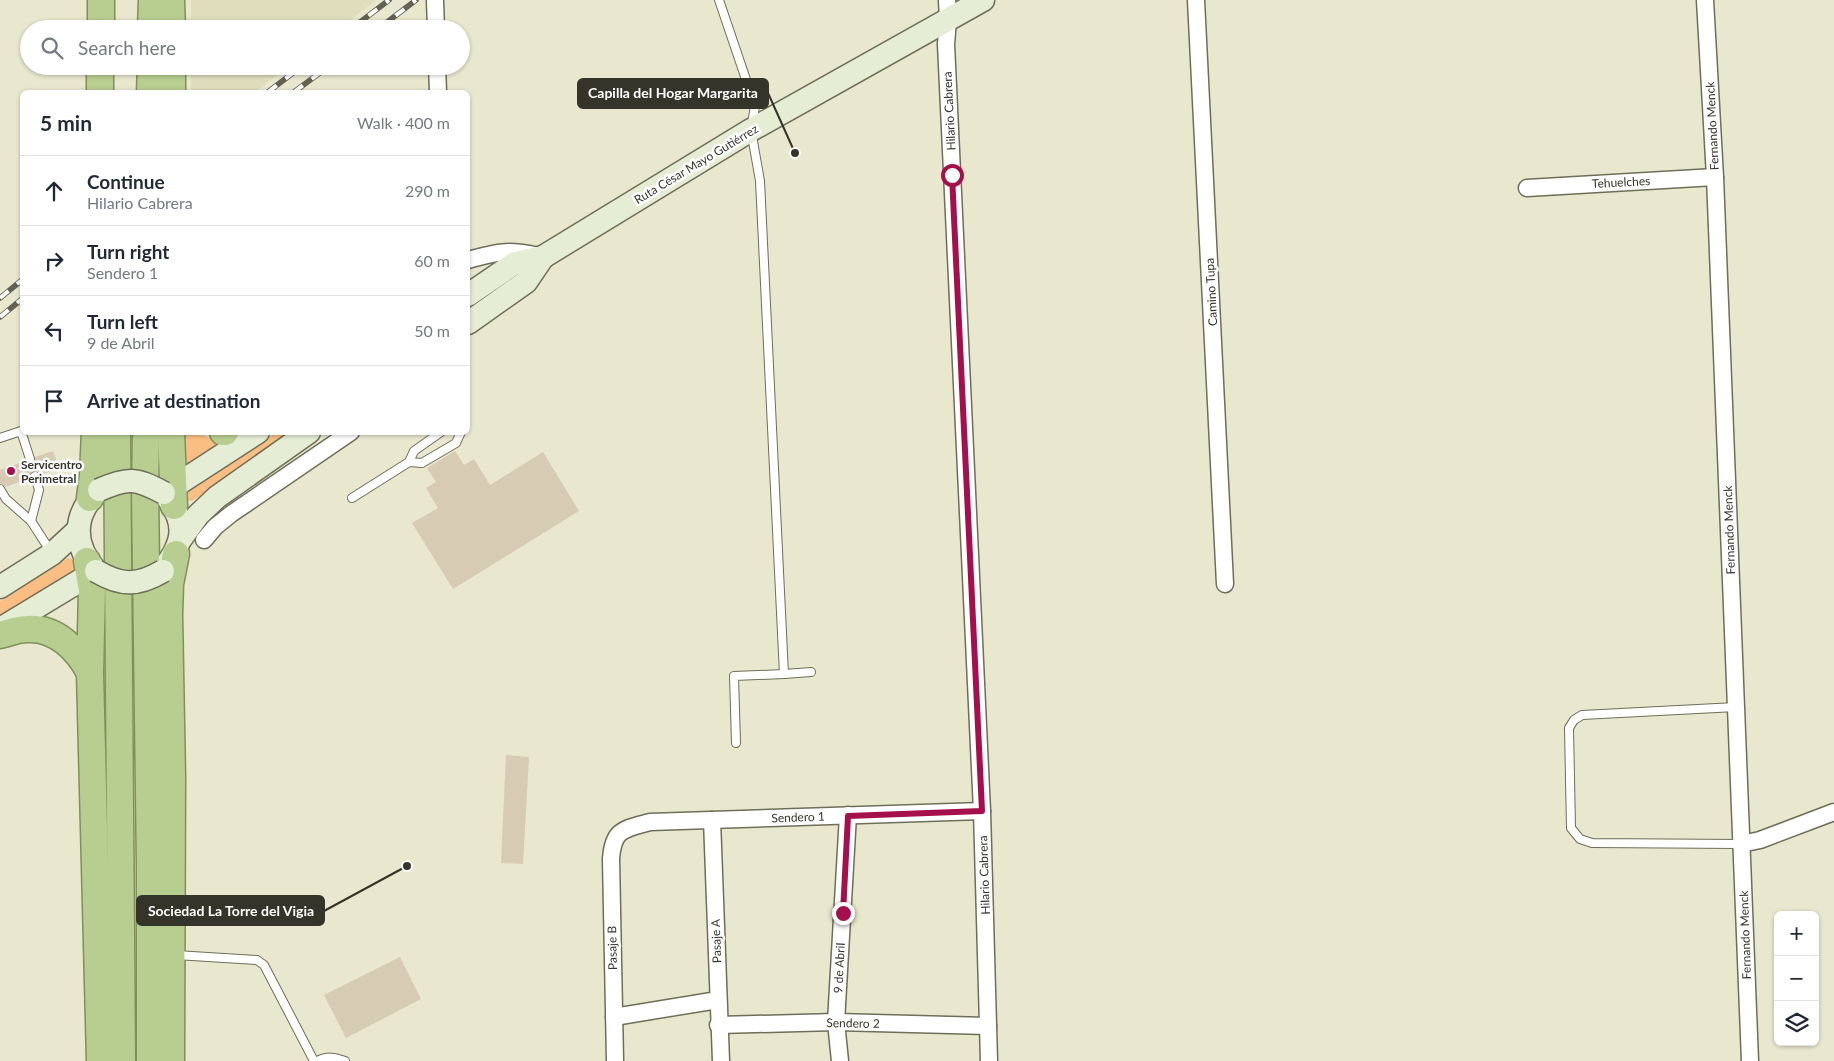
<!DOCTYPE html>
<meta charset="utf-8">
<style>
body{margin:0;font-family:Lato,sans-serif;background:#f6f6f7;color:#1f2937}
.controls{position:absolute;right:15px;bottom:15px;display:grid;overflow:hidden;border-radius:8px;box-shadow:0 1px 4px #0004}
.controls button{width:45px;height:45px;display:grid;place-items:center;padding:0;border:0;border-bottom:1px solid #e0e1e3;background:#fff;color:#1f2937;font:25px sans-serif}
.stop{position:absolute;width:15px;height:15px;margin:-11px;border:4px solid #a5104c;border-radius:50%;background:#fff}
.stop.end{background:#a5104c;border-color:#fff;box-shadow:0 1px 5px #0008}
.list{margin:0;padding:0;list-style:none}
h2{display:flex;justify-content:space-between;align-items:center;height:65px;margin:0;padding:0 20px;font-size:21px}
h2 small{font-size:16px;font-weight:400;color:#747a83}
.list li{display:grid;grid-template-columns:32px 1fr auto;gap:15px;align-items:center;box-sizing:border-box;height:70px;padding:0 20px;border-top:1px solid #e0e1e3}
.list b{display:block;font-size:19px;white-space:nowrap}
.list p{margin:0;font-size:16px;white-space:nowrap;color:#747a83}
.list em{font-size:16px;font-style:normal;color:#747a83}
.icon{flex:none;width:28px;height:28px;fill:none;stroke:currentColor;stroke-width:2;stroke-linecap:round;stroke-linejoin:round}
.map{position:relative;flex:none;width:1834px;height:1061px;overflow:hidden}
.search{position:absolute;background:#fff;box-shadow:0 1px 4px #0004;left:20px;top:20px;width:450px;height:55px;display:flex;align-items:center;gap:12px;box-sizing:border-box;padding:0 18px;border-radius:28px;color:#747a83;font-size:19px}
.panel{position:absolute;background:#fff;box-shadow:0 1px 4px #0004;left:20px;top:90px;width:450px;height:345px;border-radius:8px}
.map>svg:first-child{display:block}
.built{fill:#dfddbc}
.green{fill:#fabe83}
.building{fill:#d7cbb4}
.lines{fill:none;stroke-linecap:round;stroke-linejoin:round}
.service-casing{stroke:#6f6e58;stroke-width:10}
.minor-casing{stroke:#6f6e58;stroke-width:19}
.secondary-casing{stroke:#6f6e58;stroke-width:25}
.trunk-casing{stroke:#7f905a;stroke-width:29}
.service{stroke:#fff;stroke-width:8}
.minor{stroke:#fff;stroke-width:16}
.secondary{stroke:#e5edd5;stroke-width:22}
.trunk{stroke:#b8ce90;stroke-width:26}
.rail-casing{stroke:#636154;stroke-width:5.5}
.rail{stroke:#fff;stroke-width:4;stroke-dasharray:11;stroke-linecap:butt}
.secondary-bridge-casing{stroke:#6f6e58;stroke-width:25;stroke-linecap:butt}
.secondary-bridge{stroke:#e5edd5;stroke-width:22}
.route{stroke:#a5104c;stroke-width:6}
.poi-dot{fill:#a5104c;stroke:#fff;stroke-width:2}
.labels{text-anchor:middle;dominant-baseline:central;stroke-width:5;stroke-linejoin:round;paint-order:stroke}
.street-label{font-size:12px;fill:#35342b;stroke:#fff}
.poi-label{font-size:12px;font-weight:bold;fill:#35342b;stroke:#fff;text-anchor:start}
.leader{fill:none;stroke:#35342b;stroke-width:2}
.callout-dot{fill:#35342b;stroke:#fff;stroke-width:2}
.callout{fill:#35342b;stroke:#35342b;stroke-width:2}
.callout-label{font-size:14px;text-anchor:middle;font-weight:bold;fill:#fff}
</style>
<div class="map">
<svg width="1834" height="1061" viewBox="0 0 1834 1061">
<rect width="100%" height="100%" fill="#e9e7ce"/>
<!-- built -->
<g class="built">
<polygon points="191,0 376,0 338,29 191,29"/>
<polygon points="191,66 289,66 255,92 191,92"/>
</g>
<!-- green -->
<g class="green">
<path d="M175,433C191,433 210,433 221,446L181,469Z"/>
<polygon points="276,433 298,433 192,501 185,500 183,490"/>
<polygon points="68,558 73,559 81,572 0,617 0,601"/>
</g>
<!-- building -->
<g class="building">
<polygon points="53,451 59,468 40,475 37,471 33,471 30,474 30,478 5,487 0,483 0,470 25,461 28,464 32,464 35,461 35,457"/>
<polygon points="455,451 464,465 474,459 490,485 543,452 579,511 453,589 412,523 438,508 426,488 436,482 427,468"/>
<polygon points="506,755 529,757 523,864 501,863"/>
<polygon points="400,957 421,999 346,1038 324,995"/>
</g>
<g class="lines">
<!-- service casing -->
<g class="service-casing">
<g id="service">
<polyline points="719,0 755,106 751,130 760,181 784,674 811,672"/>
<polyline points="0,438 21,431 30,459"/>
<polyline points="409,462 422,463 456,443 461,432"/>
<polyline points="0,489 6,499 31,521 51,552"/>
<polyline points="352,498 409,462 414,451 441,432"/>
<polyline points="31,521 39,490 35,476"/>
<polyline points="1736,707 1582,715 1574,720 1569,728 1571,828 1580,839 1592,843 1741,844"/>
<polyline points="736,743 734,676 784,674"/>
<polyline points="176,955 257,960 264,965 314,1061"/>
<path d="M317,1061C327,1056 335,1057 345,1061"/>
</g>
</g>
<!-- minor casing -->
<g class="minor-casing">
<g id="minor">
<polyline points="947,0 948,20 946,44 982,811 989,1061"/>
<polyline points="1196,0 1225,584"/>
<polyline points="1705,0 1715,177 1750,1061"/>
<polyline points="435,1 436,29"/>
<polyline points="437,66 438,92"/>
<polyline points="1527,188 1715,177"/>
<path d="M468,260C497,252 508,249 538,256"/>
<polyline points="204,540 215,527 231,514 351,432"/>
<polyline points="712,820 721,1061"/>
<polyline points="1741,844 1760,840 1834,812"/>
<polyline points="614,1017 718,1000"/>
<polyline points="718,1025 836,1022 988,1026"/>
<path d="M615,1061L611,859C613,829 624,829 650,822L982,811"/>
<polyline points="840,1061 836,1022 848,815"/>
</g>
</g>
<!-- secondary casing -->
<g class="secondary-casing">
<g id="secondary">
<polyline points="468,295 515,263 543,257 751,130 983,0"/>
<polyline points="468,323 526,282 543,257"/>
<polyline points="180,540 198,515 217,497 309,432"/>
<path d="M164,568C186,540 186,521 164,493L258,432"/>
<polyline points="0,587 52,554 78,530"/>
<path d="M0,629L96,571C72,544 73,514 99,490"/>
</g>
</g>
<!-- trunk casing -->
<g class="trunk-casing">
<g id="trunk">
<polyline points="171,0 172,29"/>
<polyline points="101,29 101,0"/>
<polyline points="151,29 152,0"/>
<polyline points="100,92 100,66"/>
<polyline points="150,92 151,66"/>
<polyline points="172,92 172,66"/>
<polyline points="117,432 122,1061"/>
<polyline points="146,432 145,491 150,867 150,1061"/>
<polyline points="171,432 174,506"/>
<polyline points="223,432 225,432"/>
<polyline points="90,498 93,475 95,432"/>
<polyline points="87,561 92,590 90,673"/>
<path d="M0,635C8,633 18,629 27,629C56,627 78,650 90,673L100,1061"/>
<polyline points="171,1061 172,777 169,614 170,584 176,554"/>
</g>
</g>
<!-- service -->
<use href="#service" class="service"/>
<!-- minor -->
<use href="#minor" class="minor"/>
<!-- secondary -->
<use href="#secondary" class="secondary"/>
<!-- trunk -->
<use href="#trunk" class="trunk"/>
<!-- rail casing -->
<g class="rail-casing">
<g id="rail">
<polyline points="351,29 389,0"/>
<polyline points="378,29 416,0"/>
<polyline points="268,92 302,66"/>
<polyline points="294,92 329,66"/>
<polyline points="0,298 22,280"/>
<polyline points="0,317 22,299"/>
</g>
</g>
<!-- rail -->
<use href="#rail" class="rail"/>
<!-- secondary-bridge casing -->
<g class="secondary-bridge-casing">
<g id="secondary-bridge">
<path d="M99,490C128,477 136,478 164,493"/>
<path d="M96,571C121,586 138,586 163,571"/>
</g>
</g>
<!-- secondary-bridge -->
<use href="#secondary-bridge" class="secondary-bridge"/>
</g>
<g class="lines">
<!-- route -->
<polyline class="route" points="843,913 848,816 982,811 952,175"/>
</g>
<!-- markers -->
<circle class="poi-dot" cx="11" cy="471" r="5"/>
<g class="labels">
<!-- street labels -->
<g class="street-label">
<text transform="translate(949 111) rotate(-93)">Hilario Cabrera</text>
<text transform="translate(1712 126) rotate(-93)">Fernando Menck</text>
<text transform="translate(696 164) rotate(-31)">Ruta César Mayo Gutiérrez</text>
<text transform="translate(1621 182) rotate(-3)">Tehuelches</text>
<text transform="translate(1211 292) rotate(-93)">Camino Tupa</text>
<text transform="translate(1729 530) rotate(-92)">Fernando Menck</text>
<text transform="translate(798 817) rotate(-2)">Sendero 1</text>
<text transform="translate(984 875) rotate(-92)">Hilario Cabrera</text>
<text transform="translate(1745 935) rotate(-92)">Fernando Menck</text>
<text transform="translate(716 941) rotate(-92)">Pasaje A</text>
<text transform="translate(612 948) rotate(-91)">Pasaje B</text>
<text transform="translate(839 968) rotate(-87)">9 de Abril</text>
<text transform="translate(853 1023) rotate(1)">Sendero 2</text>
</g>
<!-- poi labels -->
<g class="poi-label">
<text x="21" y="464">Servicentro<tspan x="21" dy="14">Perimetral</tspan></text>
</g>
</g>
<!-- callouts -->
<path class="leader" d="M795 153L768 93M407 866L324 911"/>
<g class="callout-dot">
<circle cx="795" cy="153" r="5"/>
<circle cx="407" cy="866" r="5"/>
</g>
<g class="callout">
<rect x="578" y="79" width="190" height="29" rx="5"/>
<rect x="137" y="896" width="187" height="29" rx="5"/>
</g>
<g class="callout-label">
<text x="673" y="98">Capilla del Hogar Margarita</text>
<text x="231" y="916">Sociedad La Torre del Vigia</text>
</g>
</svg>
<div class="controls">
<button>+</button>
<button>−</button>
<button><svg class="icon" aria-label="layers" viewBox="0 0 24 24"><path d="M12 4l9 5-9 5-9-5zM3 14l9 5 9-5"/></svg></button>
</div>
<div class="stop" style="left:952px;top:175px"></div>
<div class="stop end" style="left:843px;top:913px"></div>
<div class="search"><svg class="icon" aria-label="search" viewBox="0 0 24 24"><circle cx="10" cy="10" r="6"/><path d="M15 15l6 6"/></svg>Search here</div>
<section class="panel">
<h2>5 min<small>Walk · 400 m</small></h2>
<ul class="list">
<li><svg class="icon" aria-label="ahead" viewBox="0 0 24 24"><path d="M12 20V5M6 11l6-6 6 6"/></svg><div><b>Continue</b><p>Hilario Cabrera</p></div><em>290 m</em></li>
<li><svg class="icon" aria-label="right" viewBox="0 0 24 24"><path d="M7 20v-9h11M14 6l5 5-5 5"/></svg><div><b>Turn right</b><p>Sendero 1</p></div><em>60 m</em></li>
<li><svg class="icon" aria-label="left" viewBox="0 0 24 24"><path d="M17 20v-9H6M10 6l-5 5 5 5"/></svg><div><b>Turn left</b><p>9 de Abril</p></div><em>50 m</em></li>
<li><svg class="icon" aria-label="arrive" viewBox="0 0 24 24"><path d="M6 21V4h12l-3 4 3 4H6"/></svg><div><b>Arrive at destination</b></div></li>
</ul>
</section>
</div>
